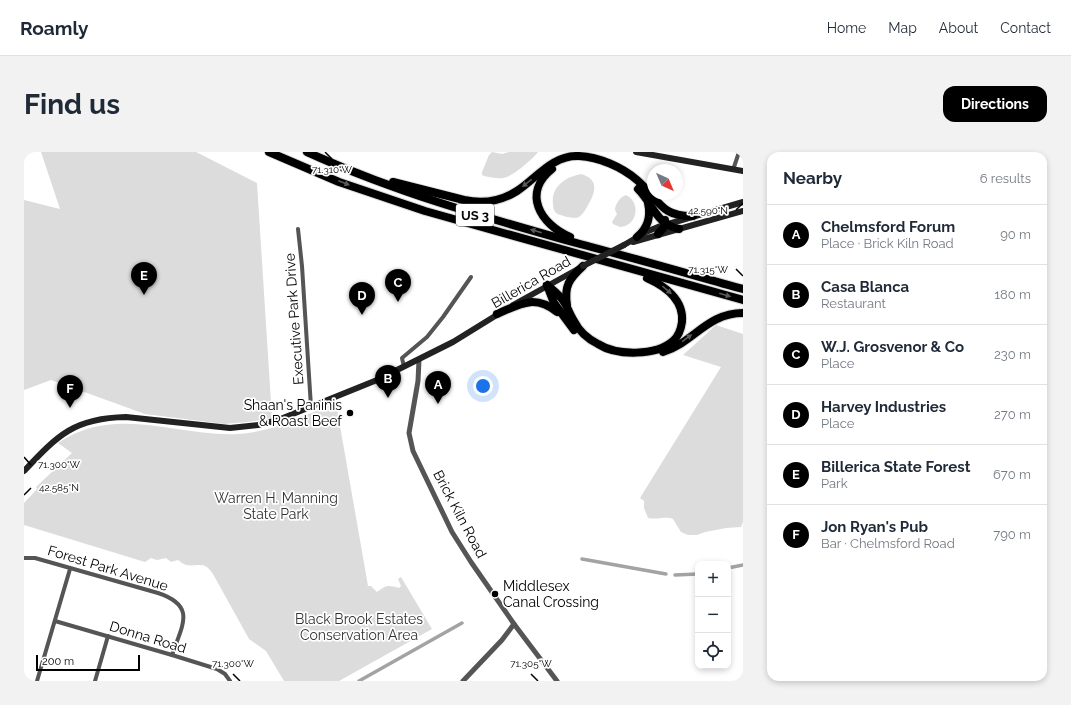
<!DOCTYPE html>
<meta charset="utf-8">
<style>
body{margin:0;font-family:Raleway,sans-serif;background:#f2f2f3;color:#1f2937}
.controls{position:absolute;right:12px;bottom:12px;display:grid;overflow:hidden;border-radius:8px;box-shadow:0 2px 6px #0003}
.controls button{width:36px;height:36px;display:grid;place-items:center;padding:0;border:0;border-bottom:1px solid #e0e1e3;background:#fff;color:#1f2937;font:20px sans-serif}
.compass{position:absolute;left:623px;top:12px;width:36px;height:36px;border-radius:50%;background:#fff;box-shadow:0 2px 6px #0003;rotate:136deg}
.scale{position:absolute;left:12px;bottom:10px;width:104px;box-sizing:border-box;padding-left:4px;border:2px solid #000;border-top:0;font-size:11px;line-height:14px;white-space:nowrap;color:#000;-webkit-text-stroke:3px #fff;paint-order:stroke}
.you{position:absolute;left:459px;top:234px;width:14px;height:14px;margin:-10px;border:3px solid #fff;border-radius:50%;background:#1a73e8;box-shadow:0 0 0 6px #1a73e833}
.badge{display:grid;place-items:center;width:26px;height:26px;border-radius:50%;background:#000;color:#fff;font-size:13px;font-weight:700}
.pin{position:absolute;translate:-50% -33px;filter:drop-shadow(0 1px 2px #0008)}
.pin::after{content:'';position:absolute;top:21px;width:14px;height:12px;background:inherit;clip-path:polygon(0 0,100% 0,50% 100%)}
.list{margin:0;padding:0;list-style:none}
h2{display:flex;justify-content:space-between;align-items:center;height:52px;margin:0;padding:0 16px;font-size:17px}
h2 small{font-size:13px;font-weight:400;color:#747a83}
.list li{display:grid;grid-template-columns:26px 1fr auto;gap:12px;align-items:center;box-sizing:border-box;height:60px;padding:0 16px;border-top:1px solid #e0e1e3}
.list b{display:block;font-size:15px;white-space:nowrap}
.list p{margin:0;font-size:13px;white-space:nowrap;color:#747a83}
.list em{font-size:13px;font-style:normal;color:#747a83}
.icon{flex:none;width:22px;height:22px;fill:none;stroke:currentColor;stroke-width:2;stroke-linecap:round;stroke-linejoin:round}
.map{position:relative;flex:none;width:719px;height:529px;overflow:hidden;border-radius:12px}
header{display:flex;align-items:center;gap:24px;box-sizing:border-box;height:56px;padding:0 20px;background:#fff;border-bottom:1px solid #e0e1e3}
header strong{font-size:19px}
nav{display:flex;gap:22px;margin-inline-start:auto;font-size:14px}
.intro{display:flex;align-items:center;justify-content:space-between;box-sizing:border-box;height:96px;padding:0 24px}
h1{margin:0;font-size:28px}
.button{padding:10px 18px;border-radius:12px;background:#000;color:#fff;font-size:14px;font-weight:700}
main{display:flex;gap:24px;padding:0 24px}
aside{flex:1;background:#fff;border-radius:12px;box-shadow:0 2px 6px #0003}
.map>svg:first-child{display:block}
.green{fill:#dcdcdc}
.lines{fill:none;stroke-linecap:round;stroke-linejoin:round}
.canal{stroke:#a3a3a3;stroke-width:3.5}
.motorway-casing{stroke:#dbdbdb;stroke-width:10}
.minor{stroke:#555;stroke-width:4}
.tertiary{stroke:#555;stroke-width:5}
.secondary{stroke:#222;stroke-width:6}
.motorway{stroke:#000;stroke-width:8}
.secondary-bridge{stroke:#222;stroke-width:6}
.oneway{fill:#595959}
.ticks{fill:none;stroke:#000;stroke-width:1.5}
.poi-dot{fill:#000;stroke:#fff;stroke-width:1.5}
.labels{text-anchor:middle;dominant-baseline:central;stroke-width:3.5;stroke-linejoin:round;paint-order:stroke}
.shield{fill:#fff;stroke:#4c4c4c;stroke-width:1}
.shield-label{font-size:13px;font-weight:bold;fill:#000}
.street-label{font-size:14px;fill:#000;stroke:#fff}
.poi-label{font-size:14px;fill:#000;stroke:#fff;text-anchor:end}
.park-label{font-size:14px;fill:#333;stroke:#fff}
.ticks-label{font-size:10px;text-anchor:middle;fill:#000;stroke:#fff;stroke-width:3.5;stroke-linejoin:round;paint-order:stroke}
</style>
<header>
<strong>Roamly</strong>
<nav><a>Home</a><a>Map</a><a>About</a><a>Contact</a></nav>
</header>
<div class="intro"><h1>Find us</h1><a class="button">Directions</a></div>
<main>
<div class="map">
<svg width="719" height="529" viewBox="0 0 719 529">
<rect width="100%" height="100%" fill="#fff"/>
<!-- green -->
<g class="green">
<polygon points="17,0 172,0 233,31 248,266 224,270 200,272 121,262 27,228 0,238 0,48 36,57"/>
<path d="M468,0L478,2L485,0H514C509,7 488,25 479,26C473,27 466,25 460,24L458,23V20L465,3Z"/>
<path d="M557,22C575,27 572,40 564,53C562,57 559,62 555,65C551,67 541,65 537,63C531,62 529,58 529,52C527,35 541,25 557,22Z"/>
<path d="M602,43C617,50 614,74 596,75L589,72L588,70L593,62L591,58C591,52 596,45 602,43Z"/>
<path d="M692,173L719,182V370L717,375L702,376L681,380L673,383H664L657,380L649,367C641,364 633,368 624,366L620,356V349L616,346L697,215L659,203Z"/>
<path d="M312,251L344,434H347L353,440C363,433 363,433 375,436L377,434L374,427L377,425L408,477L315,529H260L242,499L225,487L189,422C180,408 175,415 162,413C159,412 157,410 154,408L147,410L142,406L133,408L127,406L121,410L0,373V351L13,337L12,335L48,301L34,291C92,252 152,285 214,282C250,280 280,263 312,251Z"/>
</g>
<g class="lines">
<!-- canal -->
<g class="canal">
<polyline points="558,407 642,422"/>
<polyline points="704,416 719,413"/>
<polyline points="651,423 674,422"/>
<polyline points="335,529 438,471"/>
</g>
<!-- motorway casing -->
<g class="motorway-casing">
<g id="motorway">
<polyline points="245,0 315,30 401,59 719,148"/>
<path d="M283,0C371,40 463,66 556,92C610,106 665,122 719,137"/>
<path d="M528,17C498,41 516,72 546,85"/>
<path d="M369,30L440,48C458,52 477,49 493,39C513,26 528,3 555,4C575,5 598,15 613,28C635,47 636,65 669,64"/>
<path d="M614,37C629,52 632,72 655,77"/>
<polyline points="634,82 641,74 641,68"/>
<path d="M613,85C624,76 627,64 624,51"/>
<path d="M523,133C529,138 536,143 540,150C544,156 546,163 550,169C555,179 564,187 574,192C593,204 632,204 649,189C655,184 657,177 658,170C660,148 641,134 623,126"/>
<polyline points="523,133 530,151 550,178"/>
<path d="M543,153C540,134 545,127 559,114"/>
<path d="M473,162C496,152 511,142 533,160"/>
<path d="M639,200C669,191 683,161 719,161"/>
</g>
</g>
<!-- minor -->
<g class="minor">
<polyline points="718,0 719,4"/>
<polyline points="709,18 715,0"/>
<polyline points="274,77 278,114 287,255"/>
<polyline points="380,215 378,206 403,185 419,165 447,125"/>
<path d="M0,406H11L134,441C173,454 158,473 148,503"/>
<polyline points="31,469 148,503 193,517 201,522 206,529"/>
<polyline points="13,529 46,417"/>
<polyline points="71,529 84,484"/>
</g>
<!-- tertiary -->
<g class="tertiary">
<polyline points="395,208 394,229 385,281 389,299 428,380 447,410 490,472 533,529"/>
<polyline points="439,529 478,488 490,472"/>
</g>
<!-- secondary -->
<g class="secondary">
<polyline points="612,0 719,19"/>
<polyline points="609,90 719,59"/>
<polyline points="600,93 622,80 634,75 719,50"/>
<polyline points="489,153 554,117"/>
<path d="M0,319C34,283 50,266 102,265L206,276L234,273L254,268L353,228L429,190L476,161"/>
</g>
<!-- motorway -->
<use href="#motorway" class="motorway"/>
<!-- secondary-bridge -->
<polyline class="secondary-bridge" points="559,114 600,93"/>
</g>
<!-- one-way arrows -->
<defs><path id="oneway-solid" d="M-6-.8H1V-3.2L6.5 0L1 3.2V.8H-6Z"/></defs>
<g class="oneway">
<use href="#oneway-solid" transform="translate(320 31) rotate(21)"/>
<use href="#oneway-solid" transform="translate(503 31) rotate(142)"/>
<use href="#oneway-solid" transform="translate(512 79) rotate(-164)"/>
<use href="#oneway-solid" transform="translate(643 138) rotate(40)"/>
<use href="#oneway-solid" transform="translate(701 143) rotate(16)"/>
<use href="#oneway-solid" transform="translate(663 186) rotate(-36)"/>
</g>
<!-- ticks -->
<path class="ticks" d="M301,0L308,7M712,58L719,51M712,117L719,124M0,305L7,313M0,343L7,336M209,522L216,529M507,522L514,529"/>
<!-- markers -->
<g class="poi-dot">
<circle cx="326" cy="261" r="4"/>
<circle cx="471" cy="442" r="4"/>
</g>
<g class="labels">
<!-- shield labels -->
<rect class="shield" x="432" y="52" width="38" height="22" rx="3"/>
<g class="shield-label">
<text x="451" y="63">US 3</text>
</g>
<!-- street labels -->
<g class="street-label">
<text transform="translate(507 130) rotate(-30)">Billerica Road</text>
<text transform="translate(270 167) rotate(-94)">Executive Park Drive</text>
<text transform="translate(436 362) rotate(62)">Brick Kiln Road</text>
<text transform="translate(84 416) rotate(17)">Forest Park Avenue</text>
<text transform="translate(124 485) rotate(17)">Donna Road</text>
</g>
<!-- poi labels -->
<g class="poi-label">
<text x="318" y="253">Shaan's Paninis<tspan x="318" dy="16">&amp; Roast Beef</tspan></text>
<text x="479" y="434" text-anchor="start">Middlesex<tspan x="479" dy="16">Canal Crossing</tspan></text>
</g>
<!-- park labels -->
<g class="park-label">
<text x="252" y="346">Warren H. Manning<tspan x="252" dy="16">State Park</tspan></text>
<text x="335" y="467">Black Brook Estates<tspan x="335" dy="16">Conservation Area</tspan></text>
</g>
</g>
<g class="ticks-label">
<text x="308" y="21">71.310°W</text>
<text x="684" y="62">42.590°N</text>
<text x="684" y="121">71.315°W</text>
<text x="35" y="316">71.300°W</text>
<text x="35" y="339">42.585°N</text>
<text x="209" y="515">71.300°W</text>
<text x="507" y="515">71.305°W</text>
</g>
</svg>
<div class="controls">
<button>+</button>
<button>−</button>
<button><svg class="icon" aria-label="locate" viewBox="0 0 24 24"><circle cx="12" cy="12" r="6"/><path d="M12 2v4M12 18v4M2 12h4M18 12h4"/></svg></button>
</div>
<svg class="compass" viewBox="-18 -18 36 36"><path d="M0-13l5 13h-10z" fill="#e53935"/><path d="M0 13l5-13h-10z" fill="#747a83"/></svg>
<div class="scale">200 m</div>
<div class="you"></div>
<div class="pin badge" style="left:414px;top:252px">A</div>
<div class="pin badge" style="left:364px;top:246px">B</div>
<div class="pin badge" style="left:374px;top:150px">C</div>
<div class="pin badge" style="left:338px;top:163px">D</div>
<div class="pin badge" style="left:120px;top:143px">E</div>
<div class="pin badge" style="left:46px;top:256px">F</div>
</div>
<aside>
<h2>Nearby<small>6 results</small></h2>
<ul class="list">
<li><span class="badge">A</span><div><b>Chelmsford Forum</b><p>Place · Brick Kiln Road</p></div><em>90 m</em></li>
<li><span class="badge">B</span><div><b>Casa Blanca</b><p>Restaurant</p></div><em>180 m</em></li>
<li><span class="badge">C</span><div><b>W.J. Grosvenor &amp; Co</b><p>Place</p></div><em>230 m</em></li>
<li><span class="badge">D</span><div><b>Harvey Industries</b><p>Place</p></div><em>270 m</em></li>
<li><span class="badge">E</span><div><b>Billerica State Forest</b><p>Park</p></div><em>670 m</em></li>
<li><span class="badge">F</span><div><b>Jon Ryan's Pub</b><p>Bar · Chelmsford Road</p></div><em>790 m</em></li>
</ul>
</aside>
</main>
